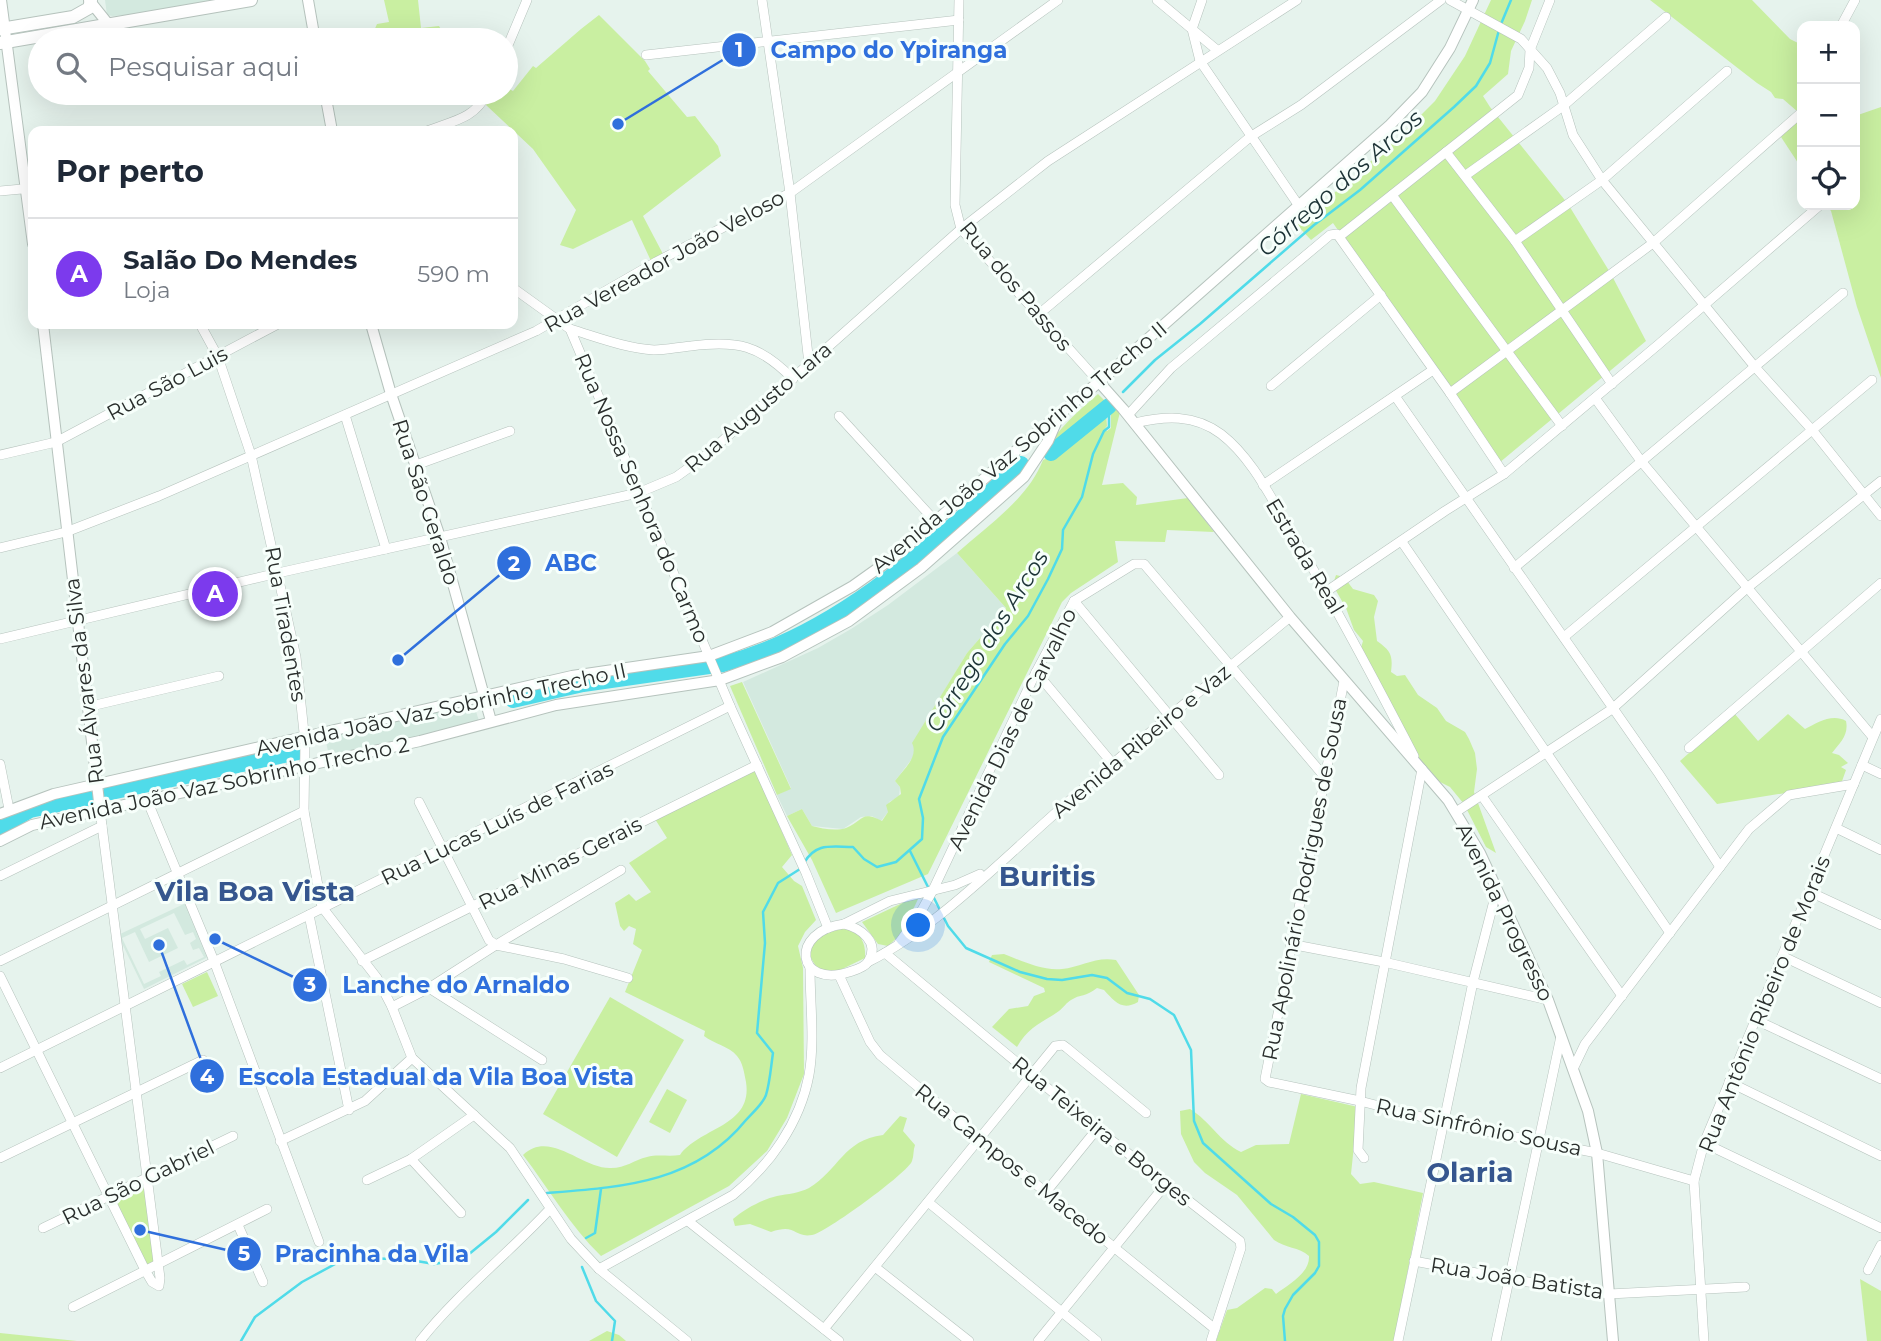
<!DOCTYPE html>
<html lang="pt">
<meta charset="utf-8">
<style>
body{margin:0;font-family:Montserrat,sans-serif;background:#f2f2f3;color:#1f2937}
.controls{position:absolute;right:21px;top:21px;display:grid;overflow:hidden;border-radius:14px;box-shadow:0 7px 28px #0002}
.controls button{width:63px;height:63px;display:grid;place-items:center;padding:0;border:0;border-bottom:2px solid #e0e1e3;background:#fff;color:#1f2937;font:35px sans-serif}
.you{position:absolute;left:919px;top:926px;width:24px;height:24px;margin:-18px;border:5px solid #fff;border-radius:50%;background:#1a73e8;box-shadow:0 0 0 10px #1a73e833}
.badge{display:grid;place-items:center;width:46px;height:46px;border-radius:50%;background:#7c3aed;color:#fff;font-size:23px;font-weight:700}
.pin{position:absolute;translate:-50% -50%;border:4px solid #fff;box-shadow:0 2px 7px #0006}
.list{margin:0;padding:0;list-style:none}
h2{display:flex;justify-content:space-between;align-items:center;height:91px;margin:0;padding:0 28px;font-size:30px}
h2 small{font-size:23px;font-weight:400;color:#747a83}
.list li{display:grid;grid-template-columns:46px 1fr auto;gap:21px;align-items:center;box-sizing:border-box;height:112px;padding:0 28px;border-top:2px solid #e0e1e3}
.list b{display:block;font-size:26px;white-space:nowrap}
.list p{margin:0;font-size:23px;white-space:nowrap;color:#747a83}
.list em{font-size:23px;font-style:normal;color:#747a83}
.icon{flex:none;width:38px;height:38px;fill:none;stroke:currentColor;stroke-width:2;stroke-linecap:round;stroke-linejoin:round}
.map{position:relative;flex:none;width:1881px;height:1341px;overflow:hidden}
.search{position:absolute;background:#fff;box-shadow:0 7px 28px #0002;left:28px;top:28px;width:490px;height:77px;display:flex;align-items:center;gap:18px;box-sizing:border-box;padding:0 24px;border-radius:38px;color:#747a83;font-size:26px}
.panel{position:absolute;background:#fff;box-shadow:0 7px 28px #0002;left:28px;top:126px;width:490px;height:203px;border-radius:14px}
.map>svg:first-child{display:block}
.built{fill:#d3e9df;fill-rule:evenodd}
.green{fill:#c9efa1}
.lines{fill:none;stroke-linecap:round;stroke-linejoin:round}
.stream{stroke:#50dbe9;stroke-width:2.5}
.river{stroke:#50dbe9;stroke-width:16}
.minor-casing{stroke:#b6c3bd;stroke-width:10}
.tertiary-casing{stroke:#b6c3bd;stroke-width:12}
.secondary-casing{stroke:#b6c3bd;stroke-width:14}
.minor{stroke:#fff;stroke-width:9}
.tertiary{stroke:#fff;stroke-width:10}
.secondary{stroke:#fff;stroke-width:12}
.labels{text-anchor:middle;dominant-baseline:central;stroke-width:6;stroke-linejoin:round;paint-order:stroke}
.street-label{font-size:21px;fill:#292e2c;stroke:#f7fffb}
.water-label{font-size:23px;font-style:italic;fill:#1c3336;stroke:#f7fffb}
.district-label{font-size:28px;font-weight:bold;fill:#35568e;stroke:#f7fffb}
.leader{fill:none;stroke:#2f6fdc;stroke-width:2.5}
.callout-dot{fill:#2f6fdc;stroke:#f7fffb;stroke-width:2.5}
.mark-label{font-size:21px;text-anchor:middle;font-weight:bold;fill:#fff}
.callout-label{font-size:23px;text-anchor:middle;font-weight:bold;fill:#2f6fdc;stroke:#f7fffb;stroke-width:6;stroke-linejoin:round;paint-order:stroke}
</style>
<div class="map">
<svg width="1881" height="1341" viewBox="0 0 1881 1341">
<rect width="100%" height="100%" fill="#e6f3ed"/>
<!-- built -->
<g class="built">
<polygon points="105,0 212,0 146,14 112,16 107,15"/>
<polygon points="957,553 1006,608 967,653 913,743 915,749 914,756 895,781 900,787 899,797 889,802 888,812 881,821 872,816 861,817 843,829 812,826 802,809 787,816 777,795 791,788 743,682 818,648 851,629 888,605"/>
<polygon points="472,699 480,724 330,760 324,733"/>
<path d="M186,903L208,957L144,989L118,935ZM174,913L185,935L193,932L196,939L190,943L193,950L199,948L204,957L187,965L184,960L159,972L161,976L144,984L122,938L135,932L149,962L178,948L168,928L145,939L140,929Z"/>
</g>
<!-- green -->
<g class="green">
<polygon points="384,0 418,0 421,28 439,26 447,40 370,40 377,24 389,22"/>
<polygon points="1491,0 1532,0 1525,21 1511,51 1508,74 1483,96 1490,107 1568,204 1611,274 1646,341 1499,463 1333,223 1311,240 1297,225 1400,136 1435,101 1465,56"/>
<polygon points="1650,0 1752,0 1790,39 1802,45 1802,105 1798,112 1783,99 1775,98 1771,92 1757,83"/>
<polygon points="599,15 645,61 650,69 648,71 687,117 695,116 718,146 721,156 643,216 663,254 651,261 632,220 573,249 560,245 576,210 533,149 486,105 492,93 506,93 506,87 513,91 533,66 536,68 581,29"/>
<polygon points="1881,107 1881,378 1857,307 1831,211 1826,205 1855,205 1855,116"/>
<polygon points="1802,116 1802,169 1781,137"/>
<path d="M1098,394L1106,402L1052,450L1044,452C1058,429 1078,411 1098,394Z"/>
<path d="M1116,407L1120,412L1102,485L1123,483L1137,497L1136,505L1188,498L1214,532L1167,530L1165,542L1115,541L1118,562L1071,593L1062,602L928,874L836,913L812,860L787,816L802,809L812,826C822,829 837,831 846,828C864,821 860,810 882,821L888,812L886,805L901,794L900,787L895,781C903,770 919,757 912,743L967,653L1006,608L957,553C988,525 1028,499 1043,460L1057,454L1106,413L1107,426L1104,430L1107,431L1111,428V413Z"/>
<path d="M1336,575L1344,577L1353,589L1374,595L1378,601L1374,617L1377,641C1391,651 1393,655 1391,672L1397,676L1405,675L1418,695L1437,708L1446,721L1465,732L1469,739L1475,753L1477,769L1474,792L1496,853L1486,847L1464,804L1450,787L1436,780L1422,769L1360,651L1363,641L1354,630L1346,608L1335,589L1334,581Z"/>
<polygon points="742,682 791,789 777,795 730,686"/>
<path d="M1734,713L1758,741L1788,714L1805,729C1817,723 1832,713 1846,721C1849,735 1840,743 1832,753L1839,755L1848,763L1841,767L1846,770L1841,784L1717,804L1680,761Z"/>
<path d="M755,769L792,855L782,867L794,881L802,886L816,920L805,932L798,946L803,968L804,1074L787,1118L767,1151L729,1186L601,1256C570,1226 549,1189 523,1155C550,1129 582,1169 611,1168C626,1168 634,1160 647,1157C657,1154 669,1157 680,1155C700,1127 753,1127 746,1082C744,1072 743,1063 737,1056C729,1046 714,1044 704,1036L705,1031L625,992L642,950L633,944L636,929L629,926L624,931L620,926L615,903L629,894L636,901L651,892L629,863L667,838L655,819Z"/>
<polygon points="915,897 919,897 902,933 888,946 878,944 862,922"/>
<path d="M841,929C859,928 866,941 865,958L838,971H821C796,948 817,935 841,929Z"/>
<path d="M1004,954C1022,961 1042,971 1062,969C1081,967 1096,956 1116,960L1139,995L1138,1002C1122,1011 1115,1002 1104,990L1097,988C1086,997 1080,994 1071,1000C1067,1002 1063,1008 1059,1011C1042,1023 1028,1027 1017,1047L992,1027L1009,1009L1028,1006L1034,996L1045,992L1044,988L989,962L992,955Z"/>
<polygon points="207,972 218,996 193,1007 182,984"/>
<polygon points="610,997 684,1040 617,1157 543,1114"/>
<polygon points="667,1089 687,1100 670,1133 649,1122"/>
<path d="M1301,1094L1358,1107L1351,1174L1360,1184L1374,1182L1423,1193L1394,1341H1216L1227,1310L1237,1308L1265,1288L1272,1289L1276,1294C1289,1284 1310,1273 1309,1256C1299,1247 1285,1248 1274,1240L1237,1195L1205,1173L1194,1162L1181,1134L1180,1111L1190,1109C1210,1121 1220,1142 1241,1152L1256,1145L1289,1144Z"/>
<path d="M900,1116L907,1118L903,1131L915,1145C913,1150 914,1156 912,1161C909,1172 824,1234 812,1235C793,1238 797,1223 771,1232L750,1224L735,1226L733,1219C744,1209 763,1199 777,1196C788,1194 799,1193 809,1188C839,1170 843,1140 883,1135Z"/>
<polygon points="144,1184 155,1262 146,1265 114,1198"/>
<polygon points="1860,1279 1881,1291 1881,1341 1867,1341"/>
<polygon points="607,1331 619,1335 626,1341 589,1341"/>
<polygon points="0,1333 77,1341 0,1341"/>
</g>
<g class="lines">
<!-- stream -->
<g class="stream">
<polyline points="1501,24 1511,0"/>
<polyline points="1123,392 1155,360 1200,324 1314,225 1360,190 1454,107 1476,86 1490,63 1499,30"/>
<polyline points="910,851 928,887"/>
<path d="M804,863C816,842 832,847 853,847L864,859L877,867L896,862L922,839L923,818L919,799L943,737L1005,644L1028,616L1048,579L1062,549L1063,530L1082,497L1093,454L1104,431L1109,427V406"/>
<polyline points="933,896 948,926 966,948 1020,972 1047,979 1062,980 1092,975 1107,978 1127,993 1150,999 1174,1015 1191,1050 1194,1121 1203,1143 1271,1204 1293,1217 1315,1235 1319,1242 1319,1266 1315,1273 1293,1295 1285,1309 1283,1316 1285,1341"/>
<path d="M547,1193C623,1187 695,1183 746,1120C752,1113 763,1104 766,1095C770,1082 771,1066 773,1053L757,1033L765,943L763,912L778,883L800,869"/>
<polyline points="586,1238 595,1233 601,1189"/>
<polyline points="582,1267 596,1301 615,1321 612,1341"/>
<polyline points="241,1341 255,1317 302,1282 348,1257 411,1260 434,1264 463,1259 496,1232 528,1200"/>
</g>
<!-- river -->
<g class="river">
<polyline points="1051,453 1109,406"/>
<path d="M513,700L583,684L723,664C840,634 934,543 1021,464"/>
<polyline points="111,792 298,752"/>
<polyline points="0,827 30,810 87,798"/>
</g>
<!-- minor casing -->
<g class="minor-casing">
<g id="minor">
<polyline points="762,0 790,193 809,364"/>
<polyline points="959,0 955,205 961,229 1099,382"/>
<polyline points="1157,0 1217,50"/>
<polyline points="1202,0 1192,29 1200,61 1299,206"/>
<polyline points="1450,0 1521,39 1547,68 1560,93 1573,135 1602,180 1755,367 1813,431 1881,516"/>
<polyline points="1841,26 1855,0"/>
<polyline points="506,50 527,0"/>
<polyline points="646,55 959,20"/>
<path d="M427,131C452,121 475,119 487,93"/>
<polyline points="1446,152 1515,241 1612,384"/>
<polyline points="1466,175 1563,106 1666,17"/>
<polyline points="0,191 33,188"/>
<polyline points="1392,195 1562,426"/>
<polyline points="1340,236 1518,95 1529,68 1530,50 1550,0"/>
<polyline points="1515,241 1602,180 1727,71"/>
<polyline points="513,288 570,329 730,706 806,873 828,928"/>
<polyline points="1039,314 1250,137 1301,105 1441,0"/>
<polyline points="200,324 218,357 251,455 296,657 305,742 304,811 322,907 377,978 392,1007 412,1058 510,1148 571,1239 599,1269 687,1341"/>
<path d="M570,329C597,337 625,348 654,350C666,350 679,347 691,346C737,340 760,345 793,379"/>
<polyline points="1271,386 1381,295"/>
<polyline points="1450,393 1653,243 1802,112"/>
<polyline points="1395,396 1659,774 1720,867"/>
<polyline points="1595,398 1641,461 1872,736"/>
<polyline points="345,415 386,549"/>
<polyline points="1128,415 1171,368 1330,235 1337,234 1450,393 1504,474 1659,344 1819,206"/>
<polyline points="839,416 936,522"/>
<path d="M1135,423C1165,416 1194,414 1221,434C1251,457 1270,496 1289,528C1334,603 1374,679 1414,756"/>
<polyline points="0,455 56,442 278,324"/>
<polyline points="416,465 510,431"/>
<polyline points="1263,485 1433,370"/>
<polyline points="1402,542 1670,933"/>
<polyline points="0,548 66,532 159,496 536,331 656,262 790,193 1058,0"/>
<polyline points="1514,568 1843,293"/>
<polyline points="1327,591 1445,511 1504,474"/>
<polyline points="1074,601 1219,775"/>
<polyline points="1564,637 1872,380"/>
<polyline points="0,639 278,573 638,493 676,477 704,457 961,229 1048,161 1297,0"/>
<polyline points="1036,672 1112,763"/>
<polyline points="1344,681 1265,1079 1269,1082 1360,1101 1445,1123 1597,1153 1694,1181"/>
<polyline points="87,707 219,676"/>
<polyline points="1689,748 1881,583"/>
<polyline points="0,764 9,809"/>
<polyline points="1862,765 1881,774"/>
<polyline points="1482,796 1622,996"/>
<polyline points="147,800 214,961 319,1242"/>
<polyline points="419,802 489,940 496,945 564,959 628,978"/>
<polyline points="1456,812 1612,709 1747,588 1881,481"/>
<polyline points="1836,828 1881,850"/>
<polyline points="0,876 102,826"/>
<polyline points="1810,892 1881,925"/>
<polyline points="309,915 349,1110"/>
<path d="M844,924C860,928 881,942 868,962C864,968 855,970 849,972C796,989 789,931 844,924Z"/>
<polyline points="844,924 890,901 955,885 980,874"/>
<polyline points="899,943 918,917 933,890 1036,672 1074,601 1134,564 1144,564 1324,776"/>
<polyline points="1290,944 1384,962 1548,1000"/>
<polyline points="885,953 1097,1129 1240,1241 1241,1248 1211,1341"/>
<polyline points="1782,956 1881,1003"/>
<polyline points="0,961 304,811"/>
<polyline points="362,961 757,765"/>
<path d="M868,962C936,928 1002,860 1060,809C1135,743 1213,681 1290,617"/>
<polyline points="839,975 870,1042 880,1055 980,1139 1215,1329"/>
<polyline points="0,976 145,1270 152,1282 159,1286 160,1278 100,810"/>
<polyline points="429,988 542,1060"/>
<polyline points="392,1007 429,988 496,945 621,870"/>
<polyline points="1756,1020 1881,1079"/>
<polyline points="0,1068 730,706"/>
<polyline points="1573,1069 1585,1044 1749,829 1789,795 1854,784"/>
<polyline points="1729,1082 1881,1156"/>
<polyline points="280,1141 365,1101 412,1058"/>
<polyline points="1704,1143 1881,1228"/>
<polyline points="0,1158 203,1060"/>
<polyline points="1364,1158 1358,1150 1361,1088 1422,769"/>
<polyline points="411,1159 461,1213"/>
<polyline points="367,1180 411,1159 474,1115"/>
<polyline points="1046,1192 1097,1129"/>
<polyline points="928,1202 1097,1341"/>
<polyline points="688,1221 839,1341"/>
<polyline points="238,1225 263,1282"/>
<polyline points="43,1228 233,1136"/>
<polyline points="1414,1261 1508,1279 1609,1294 1745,1287"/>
<polyline points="875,1267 969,1341"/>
<path d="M599,1269L733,1195C770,1165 800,1123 809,1075C815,1041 810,1003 810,968"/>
<polyline points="1868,1270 1881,1245"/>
<polyline points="73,1307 267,1209"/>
<polyline points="824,1329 1055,1046 1063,1045 1067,1048 1146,1113"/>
<path d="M420,1341C458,1293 508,1254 550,1209"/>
<polyline points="1038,1341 1166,1184"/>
<polyline points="1398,1341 1473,982 1497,889"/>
<polyline points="1496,1341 1561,1036"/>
<polyline points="1704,1341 1694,1181 1704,1143 1881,719"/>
</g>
</g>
<!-- tertiary casing -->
<g class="tertiary-casing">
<g id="tertiary">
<polyline points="1,0 33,244"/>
<polyline points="89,0 109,25"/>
<polyline points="308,0 315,40"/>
<polyline points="325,93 332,131"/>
<polyline points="43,324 100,810"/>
<polyline points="371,324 391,394 440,537 491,721"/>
<polyline points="1099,382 1123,409 1290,617 1448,800 1480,853 1548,1000 1588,1111 1597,1153 1613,1341"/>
<polyline points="0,814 54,794 572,676 709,656 772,632 853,586 898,554 1034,435 1099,382 1390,125 1422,92 1450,48 1473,0"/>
<polyline points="0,841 32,825 420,741 556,705 720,680 782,657 849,621 921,568 1024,477 1048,441 1058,418"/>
</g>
</g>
<!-- secondary casing -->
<g class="secondary-casing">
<g id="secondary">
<polyline points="0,29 73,17 89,8 91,0"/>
<polyline points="0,43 251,0"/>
</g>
</g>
<!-- minor -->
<use href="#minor" class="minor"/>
<!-- tertiary -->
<use href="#tertiary" class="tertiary"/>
<!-- secondary -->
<use href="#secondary" class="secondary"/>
</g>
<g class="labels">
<!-- street labels -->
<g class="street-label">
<text transform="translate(664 261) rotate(-29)">Rua Vereador João Veloso</text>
<text transform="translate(1016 286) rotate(50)">Rua dos Passos</text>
<text transform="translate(167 383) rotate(-28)">Rua São Luis</text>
<text transform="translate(758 407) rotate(-41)">Rua Augusto Lara</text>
<text transform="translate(1019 447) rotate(-40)">Avenida João Vaz Sobrinho Trecho II</text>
<text transform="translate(642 498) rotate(67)">Rua Nossa Senhora do Carmo</text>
<text transform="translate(426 502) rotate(72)">Rua São Geraldo</text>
<text transform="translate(1305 556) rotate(59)">Estrada Real</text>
<text transform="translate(286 624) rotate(80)">Rua Tiradentes</text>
<text transform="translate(84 681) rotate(-97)">Rua Álvares da Silva</text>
<text transform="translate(441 709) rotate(-12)">Avenida João Vaz Sobrinho Trecho II</text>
<text transform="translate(1012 729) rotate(-64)">Avenida Dias de Carvalho</text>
<text transform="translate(1141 741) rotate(-40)">Avenida Ribeiro e Vaz</text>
<text transform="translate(224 783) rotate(-12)">Avenida João Vaz Sobrinho Trecho 2</text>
<text transform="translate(497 823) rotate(-26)">Rua Lucas Luís de Farias</text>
<text transform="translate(560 863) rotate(-27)">Rua Minas Gerais</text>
<text transform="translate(1304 879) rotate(-79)">Rua Apolinário Rodrigues de Sousa</text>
<text transform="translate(1505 912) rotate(64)">Avenida Progresso</text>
<text transform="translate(1764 1004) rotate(-68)">Rua Antônio Ribeiro de Morais</text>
<text transform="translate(1479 1127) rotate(12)">Rua Sinfrônio Sousa</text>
<text transform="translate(1102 1131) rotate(39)">Rua Teixeira e Borges</text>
<text transform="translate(1012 1164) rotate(39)">Rua Campos e Macedo</text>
<text transform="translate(138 1182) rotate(-26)">Rua São Gabriel</text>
<text transform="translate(1517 1278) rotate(9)">Rua João Batista</text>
</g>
<!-- water labels -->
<g class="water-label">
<text transform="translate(1340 183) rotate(-41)">Córrego dos Arcos</text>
<text transform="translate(987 641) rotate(-58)">Córrego dos Arcos</text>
</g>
<!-- district labels -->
<g class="district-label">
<text x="1047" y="876">Buritis</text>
<text x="255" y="891">Vila Boa Vista</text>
<text x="1470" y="1172">Olaria</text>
</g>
</g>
<!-- callouts -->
<path class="leader" d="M618 124L739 50M398 660L514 563M215 939L310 985M159 945L207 1076M140 1230L244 1254"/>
<g class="callout-dot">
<circle cx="618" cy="124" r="7"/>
<circle cx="398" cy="660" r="7"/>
<circle cx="215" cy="939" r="7"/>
<circle cx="159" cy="945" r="7"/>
<circle cx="140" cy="1230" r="7"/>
<circle cx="739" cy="50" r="18"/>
<circle cx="514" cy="563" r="18"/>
<circle cx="310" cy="985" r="18"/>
<circle cx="207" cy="1076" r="18"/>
<circle cx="244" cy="1254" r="18"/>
</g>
<g class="mark-label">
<text x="739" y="57">1</text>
<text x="514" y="571">2</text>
<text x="310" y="992">3</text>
<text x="207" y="1084">4</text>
<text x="244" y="1261">5</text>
</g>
<g class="callout-label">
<text x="889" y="58">Campo do Ypiranga</text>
<text x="571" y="571">ABC</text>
<text x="456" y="993">Lanche do Arnaldo</text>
<text x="436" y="1085">Escola Estadual da Vila Boa Vista</text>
<text x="372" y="1262">Pracinha da Vila</text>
</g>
</svg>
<div class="controls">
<button>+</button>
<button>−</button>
<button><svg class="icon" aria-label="locate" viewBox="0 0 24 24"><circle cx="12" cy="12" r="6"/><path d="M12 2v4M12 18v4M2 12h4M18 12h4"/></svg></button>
</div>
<div class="you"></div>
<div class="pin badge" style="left:215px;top:594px">A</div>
<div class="search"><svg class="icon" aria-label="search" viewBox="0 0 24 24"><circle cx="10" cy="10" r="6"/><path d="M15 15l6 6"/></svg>Pesquisar aqui</div>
<section class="panel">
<h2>Por perto<small></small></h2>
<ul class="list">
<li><span class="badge">A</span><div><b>Salão Do Mendes</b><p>Loja</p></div><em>590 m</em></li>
</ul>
</section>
</div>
